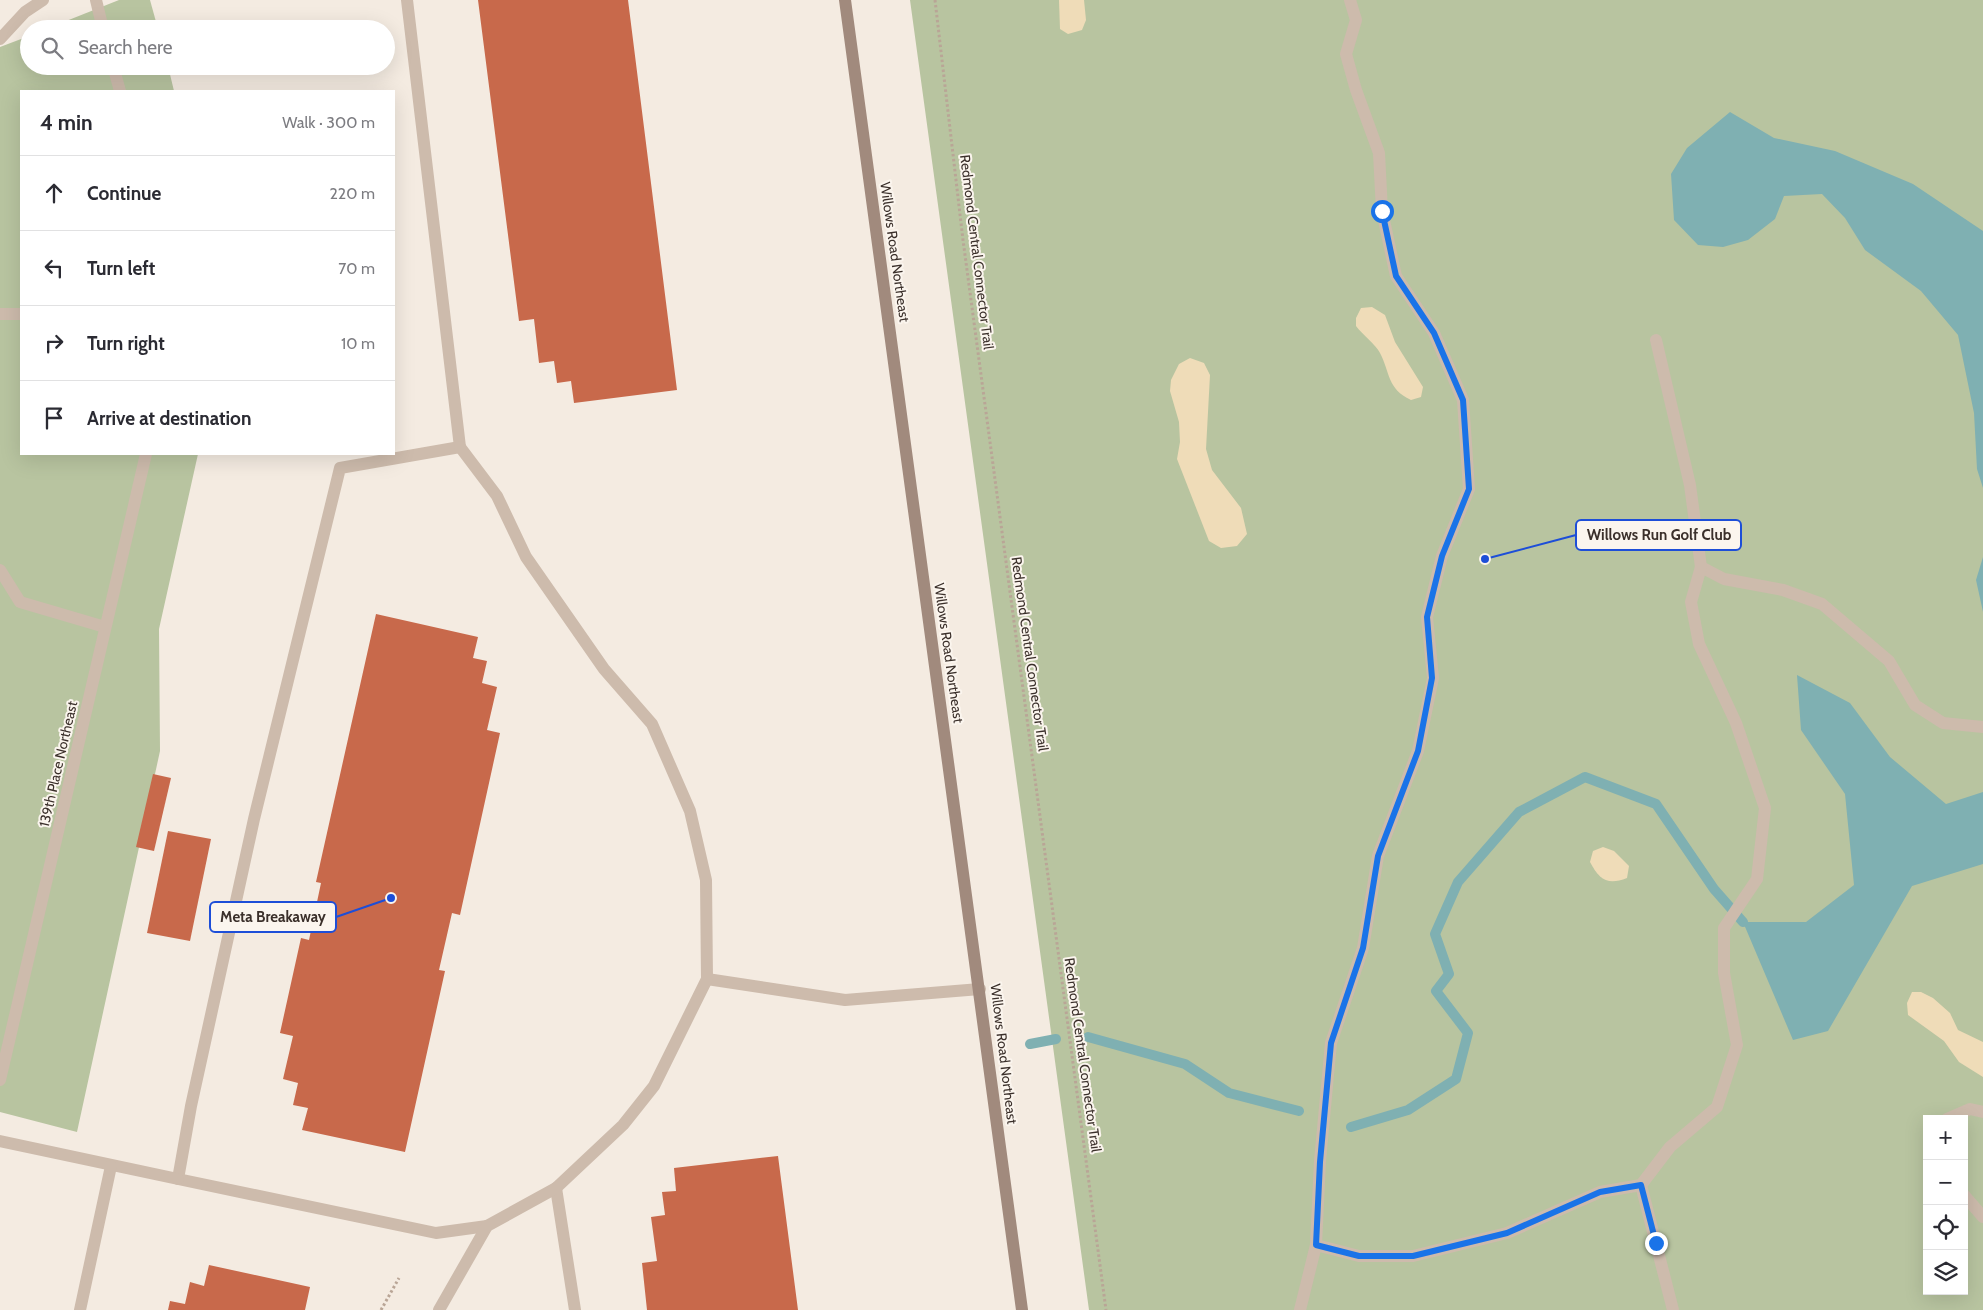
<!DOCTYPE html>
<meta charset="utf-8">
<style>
body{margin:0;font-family:Cabin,sans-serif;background:#f7f7f7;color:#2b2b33}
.controls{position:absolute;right:15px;bottom:15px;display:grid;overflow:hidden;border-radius:0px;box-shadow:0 5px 20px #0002}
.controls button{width:45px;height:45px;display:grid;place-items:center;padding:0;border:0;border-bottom:1px solid #e1e1e2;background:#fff;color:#2b2b33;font:25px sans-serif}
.stop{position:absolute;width:15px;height:15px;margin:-11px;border:4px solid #1a73e8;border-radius:50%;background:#fff}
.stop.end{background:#1a73e8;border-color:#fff;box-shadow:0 1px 5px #0008}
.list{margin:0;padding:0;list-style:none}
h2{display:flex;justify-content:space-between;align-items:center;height:65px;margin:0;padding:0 20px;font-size:21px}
h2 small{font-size:16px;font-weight:400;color:#7c7c81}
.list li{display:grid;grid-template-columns:32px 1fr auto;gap:15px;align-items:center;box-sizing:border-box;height:75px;padding:0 20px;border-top:1px solid #e1e1e2}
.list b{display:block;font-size:19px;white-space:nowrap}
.list em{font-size:16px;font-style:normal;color:#7c7c81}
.icon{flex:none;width:28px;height:28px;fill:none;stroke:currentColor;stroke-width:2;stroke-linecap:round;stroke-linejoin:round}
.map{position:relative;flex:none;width:1983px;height:1310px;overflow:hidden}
.search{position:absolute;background:#fff;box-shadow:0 5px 20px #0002;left:20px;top:20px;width:375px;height:55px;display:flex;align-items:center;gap:12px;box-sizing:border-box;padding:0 18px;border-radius:28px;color:#7c7c81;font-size:19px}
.panel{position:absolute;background:#fff;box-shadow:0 5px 20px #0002;left:20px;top:90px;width:375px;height:365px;border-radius:0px}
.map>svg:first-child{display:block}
.green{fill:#b8c4a0;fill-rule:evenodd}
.sand{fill:#efdcb8}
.water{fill:#7fb0b2}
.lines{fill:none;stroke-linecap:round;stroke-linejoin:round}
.stream{stroke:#7fb0b2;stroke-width:10}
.building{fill:#c8694b}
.path{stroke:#b9a596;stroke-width:3;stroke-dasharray:2.5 2.5;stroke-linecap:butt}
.service{stroke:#cdbbac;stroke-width:12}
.pedestrian{stroke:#cdbbac;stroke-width:12}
.minor{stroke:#cdbbac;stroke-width:12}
.secondary{stroke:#a18a7d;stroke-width:12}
.route{stroke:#1a73e8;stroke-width:6}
.labels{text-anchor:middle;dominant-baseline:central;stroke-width:4;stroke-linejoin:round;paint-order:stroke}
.street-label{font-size:14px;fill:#3b302b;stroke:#fbf5ee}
.leader{fill:none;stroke:#1d4ed8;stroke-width:2}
.callout-dot{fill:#1d4ed8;stroke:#fbf5ee;stroke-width:2}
.callout{fill:#fbf5ee;stroke:#1d4ed8;stroke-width:2}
.callout-label{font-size:15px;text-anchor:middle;font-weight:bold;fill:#3b302b}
</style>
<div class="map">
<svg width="1983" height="1310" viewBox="0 0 1983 1310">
<rect width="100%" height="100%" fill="#f4ebe1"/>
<!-- green -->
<g class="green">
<polygon points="119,0 150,0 158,29 46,29"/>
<path d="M910,0H1983V1310H1089ZM1927,1119H1964V1291H1927Z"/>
<polygon points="29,36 29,66 168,66 174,91 21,91 21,454 198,454 159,629 160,751 77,1132 0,1112 0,47"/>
</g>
<!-- sand -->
<g class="sand">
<polygon points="1059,0 1084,0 1086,20 1082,30 1068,34 1060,29"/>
<path d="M1372,307L1385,315L1395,342L1423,387L1421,397L1411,400C1387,389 1390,372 1380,353C1376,345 1362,334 1356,326V318L1361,308Z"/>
<polygon points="1190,358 1204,363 1210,375 1206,449 1212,470 1241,508 1247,534 1237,546 1221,548 1209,541 1177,459 1180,442 1179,422 1170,391 1171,380 1179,364"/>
<path d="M1603,847L1614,851L1629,866L1627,878C1607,886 1599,879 1590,862L1593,851Z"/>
<polygon points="1912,992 1921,992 1933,998 1950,1013 1958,1030 1983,1042 1983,1077 1959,1062 1944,1041 1908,1015 1907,1003"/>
</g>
<!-- water -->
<g class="water">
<polygon points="1730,112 1774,138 1835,151 1913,184 1983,231 1983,488 1977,469 1974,413 1958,335 1921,291 1865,250 1845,218 1822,194 1784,196 1775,219 1748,240 1723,247 1698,245 1674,220 1671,174 1687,148"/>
<polygon points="1983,557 1983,612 1976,580"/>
<polygon points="1797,675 1850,703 1890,757 1946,804 1983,792 1983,864 1912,886 1828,1031 1793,1040 1743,922 1806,922 1854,885 1845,794 1801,730"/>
</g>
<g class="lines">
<!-- stream -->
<g class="stream">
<polyline points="1088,1037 1185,1064 1229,1093 1299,1111"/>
<polyline points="1030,1044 1056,1039"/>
<polyline points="1351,1127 1408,1110 1456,1079 1468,1033 1436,991 1449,974 1435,934 1458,882 1519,812 1585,777 1656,804 1714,889 1743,922"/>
</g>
</g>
<!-- building -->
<g class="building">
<polygon points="478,0 628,0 677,390 574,403 571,381 557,383 554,361 539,363 534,319 519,321"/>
<polygon points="376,614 478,637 473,658 487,661 482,683 497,687 487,730 500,733 460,915 452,913 439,970 445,971 405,1152 302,1130 308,1108 293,1105 298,1083 283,1079 293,1036 280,1033 301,938 309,940 321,883 316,882"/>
<polygon points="153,774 171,778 154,851 136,847"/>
<polygon points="168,831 211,839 190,941 147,933"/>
<polygon points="778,1156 798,1310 647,1310 642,1263 657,1261 651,1217 665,1215 662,1192 676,1191 674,1168"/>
<polygon points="209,1265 310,1287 305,1310 168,1310 170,1301 185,1304 190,1282 204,1286"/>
</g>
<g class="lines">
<!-- path -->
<g class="path">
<polyline points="935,0 963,240 1106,1310"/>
<polyline points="381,1310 399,1278"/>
</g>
<!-- service -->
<g class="service">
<polyline points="407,0 460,447 340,468 254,819 191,1106 178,1179 436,1233 487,1226"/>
<polyline points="0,39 25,12 43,0"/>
<polyline points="1701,567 1724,579 1783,590 1822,604 1889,661 1915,705 1943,723 1983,727"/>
<polyline points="0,570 20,602 105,627"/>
<polyline points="707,979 845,1000 980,989"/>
<polyline points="1947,1119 1970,1109 1983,1112"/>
<polyline points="0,1141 178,1179"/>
<polyline points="1641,1185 1673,1310"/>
<polyline points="556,1188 575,1310"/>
<polyline points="1964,1195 1983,1217"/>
<polyline points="1316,1245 1359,1256 1413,1256 1507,1233 1600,1192 1641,1185 1670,1147 1717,1107 1737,1045 1724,973 1724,928 1757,879 1765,808 1736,723 1699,644 1691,602 1701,567 1690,485 1656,340"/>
<polyline points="80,1310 111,1166"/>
<polyline points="439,1310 487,1226 556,1188 623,1125 654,1086 707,979 706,880 690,811 652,724 604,669 526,557 497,496 460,447"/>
<polyline points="1300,1310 1316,1245 1320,1161 1331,1043 1363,948 1378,856 1418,751 1433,678 1427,617 1442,556 1469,489 1463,400 1434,333 1396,276 1382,211 1379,153 1356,90 1346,54 1356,20 1350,0"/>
</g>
<!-- pedestrian -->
<polyline class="pedestrian" points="0,314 21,314"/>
<!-- minor -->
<g class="minor">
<polyline points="96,0 103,29"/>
<polyline points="113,66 120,91"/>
<polyline points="0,1080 146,454"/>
</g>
<!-- secondary -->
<polyline class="secondary" points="845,0 1022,1310"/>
</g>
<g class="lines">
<!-- route -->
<polyline class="route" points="1382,211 1396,276 1434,333 1463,400 1469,489 1442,556 1427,617 1432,678 1418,751 1378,856 1363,948 1331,1043 1320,1162 1316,1245 1359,1256 1413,1256 1507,1233 1600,1192 1641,1185 1656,1243"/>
</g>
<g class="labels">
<!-- street labels -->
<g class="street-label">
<text transform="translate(895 252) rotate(82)">Willows Road Northeast</text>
<text transform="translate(977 252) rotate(83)">Redmond Central Connector Trail</text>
<text transform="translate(949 653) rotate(82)">Willows Road Northeast</text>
<text transform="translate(1030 654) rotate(82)">Redmond Central Connector Trail</text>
<text transform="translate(58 764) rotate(-77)">139th Place Northeast</text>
<text transform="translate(1004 1054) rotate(83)">Willows Road Northeast</text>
<text transform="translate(1083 1055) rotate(82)">Redmond Central Connector Trail</text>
</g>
</g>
<!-- callouts -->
<path class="leader" d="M1485 559L1576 535M391 898L336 917"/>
<g class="callout-dot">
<circle cx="1485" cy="559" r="5"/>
<circle cx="391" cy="898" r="5"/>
</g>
<g class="callout">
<rect x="1576" y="520" width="165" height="30" rx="5"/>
<rect x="210" y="902" width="126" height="30" rx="5"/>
</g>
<g class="callout-label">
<text x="1659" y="540">Willows Run Golf Club</text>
<text x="273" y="922">Meta Breakaway</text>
</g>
</svg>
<div class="controls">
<button>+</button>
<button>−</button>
<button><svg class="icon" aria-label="locate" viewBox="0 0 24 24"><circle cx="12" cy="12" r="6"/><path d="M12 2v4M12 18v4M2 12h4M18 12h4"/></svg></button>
<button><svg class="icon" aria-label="layers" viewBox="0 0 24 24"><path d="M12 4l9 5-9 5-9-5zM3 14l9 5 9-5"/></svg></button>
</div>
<div class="stop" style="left:1382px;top:211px"></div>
<div class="stop end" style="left:1656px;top:1243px"></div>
<div class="search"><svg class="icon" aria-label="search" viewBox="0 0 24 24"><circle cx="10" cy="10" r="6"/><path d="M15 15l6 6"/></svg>Search here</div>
<section class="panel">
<h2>4 min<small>Walk · 300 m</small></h2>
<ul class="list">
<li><svg class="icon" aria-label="ahead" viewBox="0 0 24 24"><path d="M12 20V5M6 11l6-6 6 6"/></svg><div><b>Continue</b></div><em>220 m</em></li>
<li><svg class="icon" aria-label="left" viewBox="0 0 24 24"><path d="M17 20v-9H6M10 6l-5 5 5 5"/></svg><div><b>Turn left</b></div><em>70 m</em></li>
<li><svg class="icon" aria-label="right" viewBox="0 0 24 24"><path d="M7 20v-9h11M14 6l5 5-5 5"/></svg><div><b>Turn right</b></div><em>10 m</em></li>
<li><svg class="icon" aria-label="arrive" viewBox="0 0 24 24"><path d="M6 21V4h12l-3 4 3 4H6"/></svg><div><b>Arrive at destination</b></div></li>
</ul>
</section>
</div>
